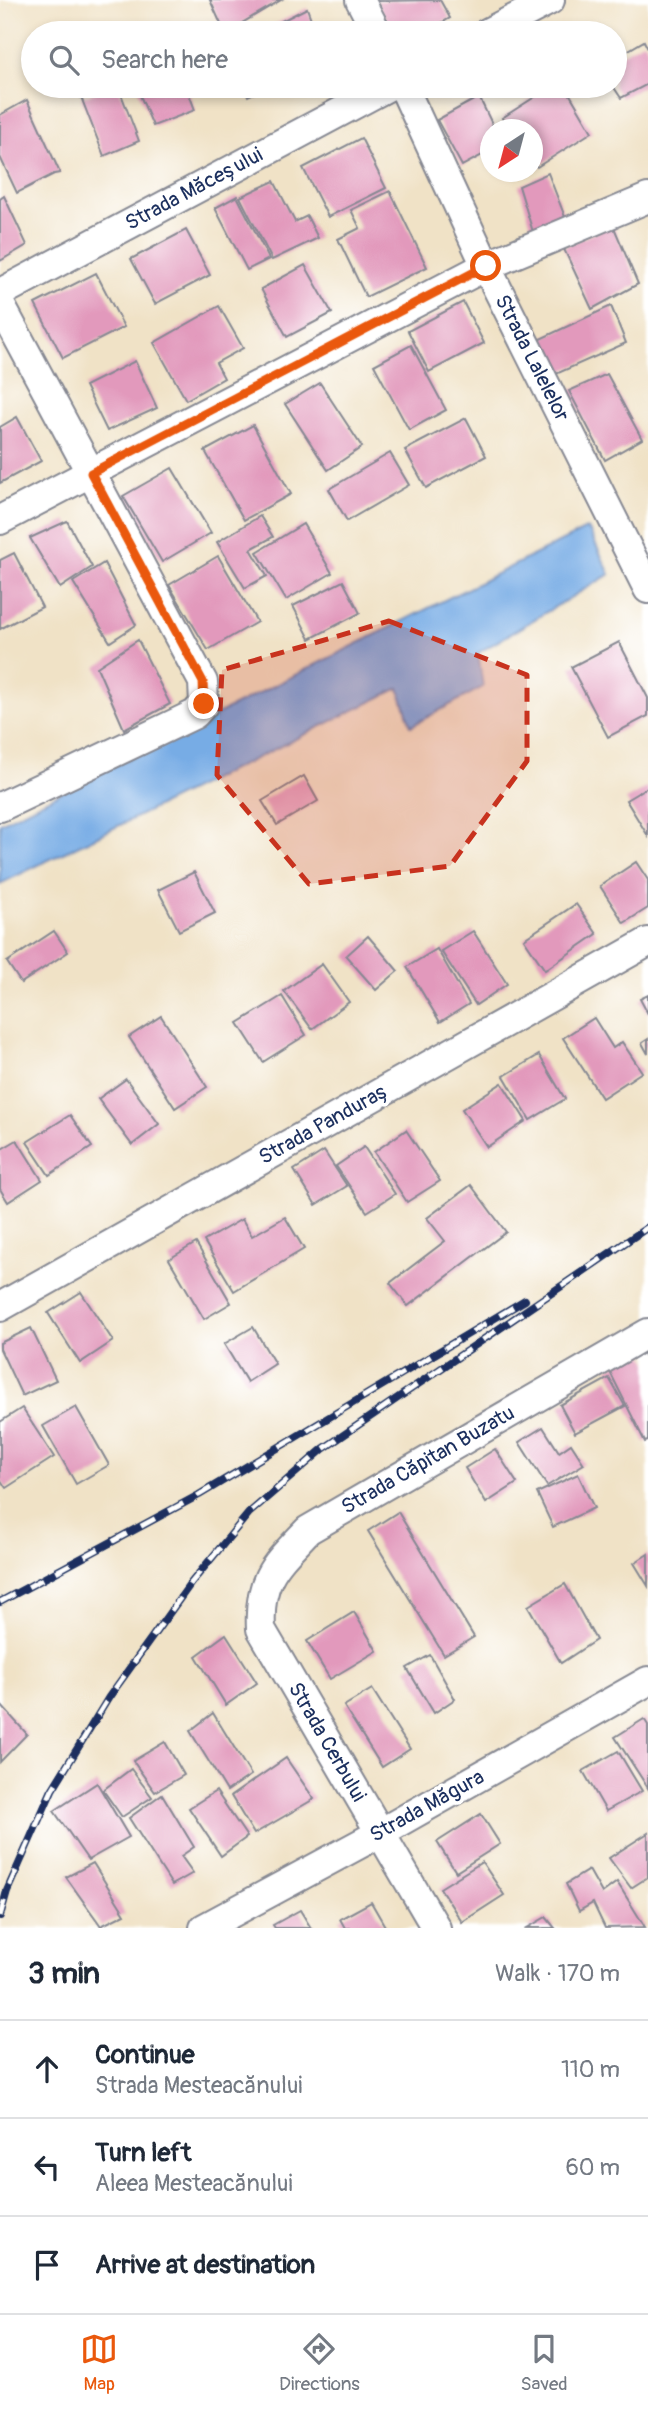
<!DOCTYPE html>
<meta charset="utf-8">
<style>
body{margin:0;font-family:Pangolin,sans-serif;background:#f6f6f7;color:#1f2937}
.compass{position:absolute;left:480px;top:119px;width:63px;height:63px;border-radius:50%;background:#fff;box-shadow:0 4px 10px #0003;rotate:216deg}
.stop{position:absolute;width:21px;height:21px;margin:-16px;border:5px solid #ea580c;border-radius:50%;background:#fff}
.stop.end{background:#ea580c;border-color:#fff;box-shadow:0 2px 7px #0008}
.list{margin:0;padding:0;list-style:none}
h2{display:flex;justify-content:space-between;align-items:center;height:91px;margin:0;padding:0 28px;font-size:30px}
h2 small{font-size:23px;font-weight:400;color:#747a83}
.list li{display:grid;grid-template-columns:46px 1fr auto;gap:21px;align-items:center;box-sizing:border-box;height:98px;padding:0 28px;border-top:2px solid #e0e1e3}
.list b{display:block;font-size:26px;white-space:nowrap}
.list p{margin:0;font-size:23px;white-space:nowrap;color:#747a83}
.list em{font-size:23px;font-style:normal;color:#747a83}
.icon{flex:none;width:38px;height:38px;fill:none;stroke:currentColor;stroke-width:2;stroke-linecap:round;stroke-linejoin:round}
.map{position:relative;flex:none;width:648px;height:1928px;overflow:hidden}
.search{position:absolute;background:#fff;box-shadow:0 4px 10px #0003;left:21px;right:21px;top:21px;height:77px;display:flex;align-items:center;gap:18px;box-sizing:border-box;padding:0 24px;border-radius:38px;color:#747a83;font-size:26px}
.sheet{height:385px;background:#fff}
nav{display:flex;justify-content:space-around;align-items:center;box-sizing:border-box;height:98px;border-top:2px solid #e0e1e3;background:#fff;font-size:19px;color:#747a83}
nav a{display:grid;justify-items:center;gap:4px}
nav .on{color:#ea580c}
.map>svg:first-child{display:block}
.water{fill:#77ace5;stroke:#496ea2;stroke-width:2}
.building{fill:#e299bc}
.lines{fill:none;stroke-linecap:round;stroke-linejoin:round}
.minor-casing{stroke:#868892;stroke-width:32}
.minor{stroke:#fff;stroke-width:28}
.rail-casing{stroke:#1b2f5e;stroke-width:8}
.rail{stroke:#fff;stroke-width:5;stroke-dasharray:16;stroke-linecap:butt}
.route{stroke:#ea580c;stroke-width:9}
.marked{fill:#c8321e;fill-opacity:0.2;stroke:#c8321e;stroke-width:5;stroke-dasharray:14 9;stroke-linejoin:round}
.labels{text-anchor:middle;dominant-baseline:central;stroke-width:7;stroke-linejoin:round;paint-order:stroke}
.street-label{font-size:21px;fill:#1b2f5e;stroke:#fff}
</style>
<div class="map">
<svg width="648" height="1928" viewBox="0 0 648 1928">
<rect width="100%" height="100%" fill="#fff"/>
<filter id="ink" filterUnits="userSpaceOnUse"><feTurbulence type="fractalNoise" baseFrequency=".0143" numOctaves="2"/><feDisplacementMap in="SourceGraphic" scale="14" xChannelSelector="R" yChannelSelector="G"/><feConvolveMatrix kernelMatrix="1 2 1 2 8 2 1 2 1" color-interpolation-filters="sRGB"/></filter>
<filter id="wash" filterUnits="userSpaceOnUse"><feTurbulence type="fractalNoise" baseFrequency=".00686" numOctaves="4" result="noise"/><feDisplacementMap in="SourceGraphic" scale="28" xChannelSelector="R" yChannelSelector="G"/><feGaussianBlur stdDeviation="1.57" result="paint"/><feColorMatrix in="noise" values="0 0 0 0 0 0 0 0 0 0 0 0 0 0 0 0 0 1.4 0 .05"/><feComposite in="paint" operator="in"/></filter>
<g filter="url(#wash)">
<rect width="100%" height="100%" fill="#f0e2c6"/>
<!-- water -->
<polygon class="water" points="588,528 610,574 478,653 483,687 411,726 399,688 0,884 0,823"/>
<g id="blocks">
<!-- building -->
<g class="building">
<polygon points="210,0 281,0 225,33"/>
<polygon points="440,0 450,18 423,33 395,33 376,1"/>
<polygon points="307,8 316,33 258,33"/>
<polygon points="644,41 648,49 648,84 621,98 613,86 615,58"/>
<polygon points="118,86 139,141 104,156 81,97"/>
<polygon points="136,86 186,86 195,110 153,126"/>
<polygon points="243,86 269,86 248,96"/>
<polygon points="552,86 565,86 592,132 537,167 532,160 532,130 510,130 502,118"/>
<polygon points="479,97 495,130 490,130 490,151 462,166 437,120"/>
<polygon points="27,100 60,173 54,174 17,193 0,157 0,115"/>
<polygon points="361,138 386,188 328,217 303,168"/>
<polygon points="548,173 565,217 533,232 519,186"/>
<polygon points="274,181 295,222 307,216 318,238 272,260 240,197"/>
<polygon points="390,191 427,267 366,297 338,239 360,228 351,210"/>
<polygon points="4,196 27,245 0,261 0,199"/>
<polygon points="237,196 269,259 247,270 215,208"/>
<polygon points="613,225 638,284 592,309 563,247"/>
<polygon points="186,230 210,275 155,304 131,259"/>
<polygon points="305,265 332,313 287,337 261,289"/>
<polygon points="96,273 124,327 63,358 35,304"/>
<polygon points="463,302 484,343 429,372 408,331"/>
<polygon points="219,306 243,348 216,363 224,378 186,400 154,343"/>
<polygon points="611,306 626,343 556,374 538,340"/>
<polygon points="411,345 446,410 409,430 374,365"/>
<polygon points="135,361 157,408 107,431 85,386"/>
<polygon points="607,374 642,439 605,460 569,391"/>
<polygon points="320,383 362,447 328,470 285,404"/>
<polygon points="17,417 41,461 0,483 0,427"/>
<polygon points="466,418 486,456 426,488 405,450"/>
<polygon points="253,425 291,494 244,520 205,451"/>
<polygon points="390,453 409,485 347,521 329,489"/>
<polygon points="172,468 211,533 162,562 123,496"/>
<polygon points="260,516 273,537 251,549 267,576 245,588 217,542"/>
<polygon points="67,521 92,567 60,588 30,538"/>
<polygon points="303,524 332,573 286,600 257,552"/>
<polygon points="14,553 42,607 0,629 0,560"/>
<polygon points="218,556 257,622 208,650 169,585"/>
<polygon points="104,563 136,625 110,642 73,582"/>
<polygon points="343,581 360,613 310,639 293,606"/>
<polygon points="138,640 170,704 124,729 97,667"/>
<polygon points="619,642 648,698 648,716 608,737 571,667"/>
<polygon points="304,776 318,801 277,825 262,801"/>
<polygon points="648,787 648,836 626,800"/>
<polygon points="636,862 648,880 648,908 624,923 600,886"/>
<polygon points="194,872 215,913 179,931 158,890"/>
<polygon points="576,904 597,934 545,970 524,939"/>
<polygon points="54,931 68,952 21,983 7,962"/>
<polygon points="473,931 507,984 476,1005 441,951"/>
<polygon points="368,936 398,971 376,990 346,956"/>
<polygon points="437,949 469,1004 440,1022 407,967"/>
<polygon points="322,964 349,1002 312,1029 284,991"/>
<polygon points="648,995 648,1014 640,999"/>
<polygon points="282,996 306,1035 263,1062 238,1023"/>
<polygon points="161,1016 207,1087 175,1108 129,1037"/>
<polygon points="594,1018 613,1048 622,1042 642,1072 602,1098 563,1038"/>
<polygon points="648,1039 648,1054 642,1043"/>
<polygon points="539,1055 565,1099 530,1120 504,1076"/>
<polygon points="126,1079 159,1124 132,1145 98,1099"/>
<polygon points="502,1083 526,1121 487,1147 462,1109"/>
<polygon points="70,1115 92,1147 49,1175 27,1142"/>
<polygon points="406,1130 440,1181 407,1202 374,1152"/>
<polygon points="17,1140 42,1180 8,1202 0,1189 0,1150"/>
<polygon points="364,1147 395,1194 367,1212 336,1166"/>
<polygon points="324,1151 347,1186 316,1205 294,1170"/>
<polygon points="471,1185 506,1232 408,1306 390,1283 445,1241 427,1218"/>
<polygon points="285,1217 304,1249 234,1291 204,1241 242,1219 252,1236"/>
<polygon points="196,1243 231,1303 204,1319 169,1259"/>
<polygon points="81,1292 113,1341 80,1363 48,1313"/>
<polygon points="253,1327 275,1364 247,1382 224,1344"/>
<polygon points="31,1328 56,1380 22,1396 0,1349 0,1343"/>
<polygon points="642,1351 648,1363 648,1441 645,1442 608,1368"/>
<polygon points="609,1378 625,1406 575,1433 560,1405"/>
<polygon points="76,1407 109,1465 76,1484 43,1426"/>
<polygon points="22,1408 54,1457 6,1488 0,1479 0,1422"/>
<polygon points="543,1427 559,1452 571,1444 584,1464 547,1486 519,1442"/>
<polygon points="495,1449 517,1483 486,1503 465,1468"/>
<polygon points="578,1474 594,1508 553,1527 537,1493"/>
<polygon points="398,1512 474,1637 444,1655 368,1531"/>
<polygon points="648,1554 648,1586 634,1563"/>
<polygon points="565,1584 596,1640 561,1663 528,1606"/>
<polygon points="354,1612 377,1651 330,1679 307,1641"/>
<polygon points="226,1634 257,1683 226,1705 196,1656"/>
<polygon points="430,1655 455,1699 434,1713 407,1668"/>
<polygon points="372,1689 410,1749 382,1767 344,1706"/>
<polygon points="0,1704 27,1734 0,1762"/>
<polygon points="213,1713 251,1775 227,1791 190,1731"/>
<polygon points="644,1719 648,1725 648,1788 615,1737"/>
<polygon points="165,1742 184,1775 155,1792 133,1761"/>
<polygon points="618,1751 642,1791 606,1811 583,1771"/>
<polygon points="286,1758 314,1799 254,1834 231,1796"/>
<polygon points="131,1769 152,1797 122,1817 103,1790"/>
<polygon points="97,1783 129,1837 88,1860 54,1811"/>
<polygon points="216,1791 247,1837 221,1856 189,1808"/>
<polygon points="162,1794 194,1847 181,1856 193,1873 172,1885 129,1818"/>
<polygon points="481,1814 500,1844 456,1872 437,1842"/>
<polygon points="648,1833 648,1877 631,1888 609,1858"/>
<polygon points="482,1862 504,1895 462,1922 440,1888"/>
<polygon points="93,1863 125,1914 101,1926 66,1877"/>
<polygon points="589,1870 602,1893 617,1882 645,1927 605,1928 593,1903 579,1911 566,1884"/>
<polygon points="371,1902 386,1928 345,1928 340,1919"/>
<polygon points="300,1910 311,1928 275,1928 273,1925"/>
<polygon points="546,1917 555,1928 527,1928"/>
</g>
</g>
</g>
<g filter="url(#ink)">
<use href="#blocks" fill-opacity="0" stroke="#868892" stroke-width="2"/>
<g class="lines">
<!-- minor casing -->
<g class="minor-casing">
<g id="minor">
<polyline points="360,0 377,33"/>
<polyline points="487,33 550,0"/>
<polyline points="403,86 486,266 648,589"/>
<polyline points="0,293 389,86"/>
<polyline points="0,304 203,682 204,704 195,714 0,807"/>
<polyline points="0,520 486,266 648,198"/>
<polyline points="0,1307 648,942"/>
<polyline points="204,1928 380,1833 648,1681"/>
<path d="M436,1928L261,1629C258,1578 275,1565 308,1530L648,1333"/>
</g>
</g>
<!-- minor -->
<use href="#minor" class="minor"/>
<!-- rail casing -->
<g class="rail-casing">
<g id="rail">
<polyline points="0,1602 199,1495 525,1300"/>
<polyline points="0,1916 7,1891 52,1790 109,1697 191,1583 249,1513 323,1449 648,1227"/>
</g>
</g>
<!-- rail -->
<use href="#rail" class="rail"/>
</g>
</g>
<g class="lines" filter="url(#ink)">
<!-- route -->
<polyline class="route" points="204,704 203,682 91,473 486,266"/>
</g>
<!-- marked area -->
<path class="marked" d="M389,621L527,675V761L450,866L309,884L217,775L222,670Z"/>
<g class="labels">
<!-- street labels -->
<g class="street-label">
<text transform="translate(194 189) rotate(-28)">Strada Măceșului</text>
<text transform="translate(532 358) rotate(63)">Strada Lalelelor</text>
<text transform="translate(324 1124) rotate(-29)">Strada Panduraș</text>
<text transform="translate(428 1460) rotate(-30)">Strada Căpitan Buzatu</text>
<text transform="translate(327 1742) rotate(60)">Strada Cerbului</text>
<text transform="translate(427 1806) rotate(-29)">Strada Măgura</text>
</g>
</g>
</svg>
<svg class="compass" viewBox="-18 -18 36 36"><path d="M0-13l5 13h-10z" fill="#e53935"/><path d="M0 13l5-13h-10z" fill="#747a83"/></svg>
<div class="stop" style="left:486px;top:266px"></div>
<div class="stop end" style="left:204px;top:704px"></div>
<div class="search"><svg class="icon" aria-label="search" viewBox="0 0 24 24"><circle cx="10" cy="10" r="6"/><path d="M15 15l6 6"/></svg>Search here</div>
</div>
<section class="sheet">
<h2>3 min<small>Walk · 170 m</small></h2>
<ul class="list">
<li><svg class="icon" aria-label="ahead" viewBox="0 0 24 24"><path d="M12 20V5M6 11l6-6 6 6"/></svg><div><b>Continue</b><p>Strada Mesteacănului</p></div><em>110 m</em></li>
<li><svg class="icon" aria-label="left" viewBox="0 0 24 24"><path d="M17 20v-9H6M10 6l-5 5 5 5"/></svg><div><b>Turn left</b><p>Aleea Mesteacănului</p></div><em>60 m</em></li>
<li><svg class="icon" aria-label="arrive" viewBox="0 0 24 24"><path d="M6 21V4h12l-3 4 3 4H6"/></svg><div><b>Arrive at destination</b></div></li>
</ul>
</section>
<nav>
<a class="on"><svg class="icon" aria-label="map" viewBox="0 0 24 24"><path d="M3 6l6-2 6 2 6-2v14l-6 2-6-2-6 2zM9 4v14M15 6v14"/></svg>Map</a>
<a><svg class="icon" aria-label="directions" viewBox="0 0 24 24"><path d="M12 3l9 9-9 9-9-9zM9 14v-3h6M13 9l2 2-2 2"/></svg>Directions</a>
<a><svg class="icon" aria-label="saved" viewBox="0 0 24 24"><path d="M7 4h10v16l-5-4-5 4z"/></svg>Saved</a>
</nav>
